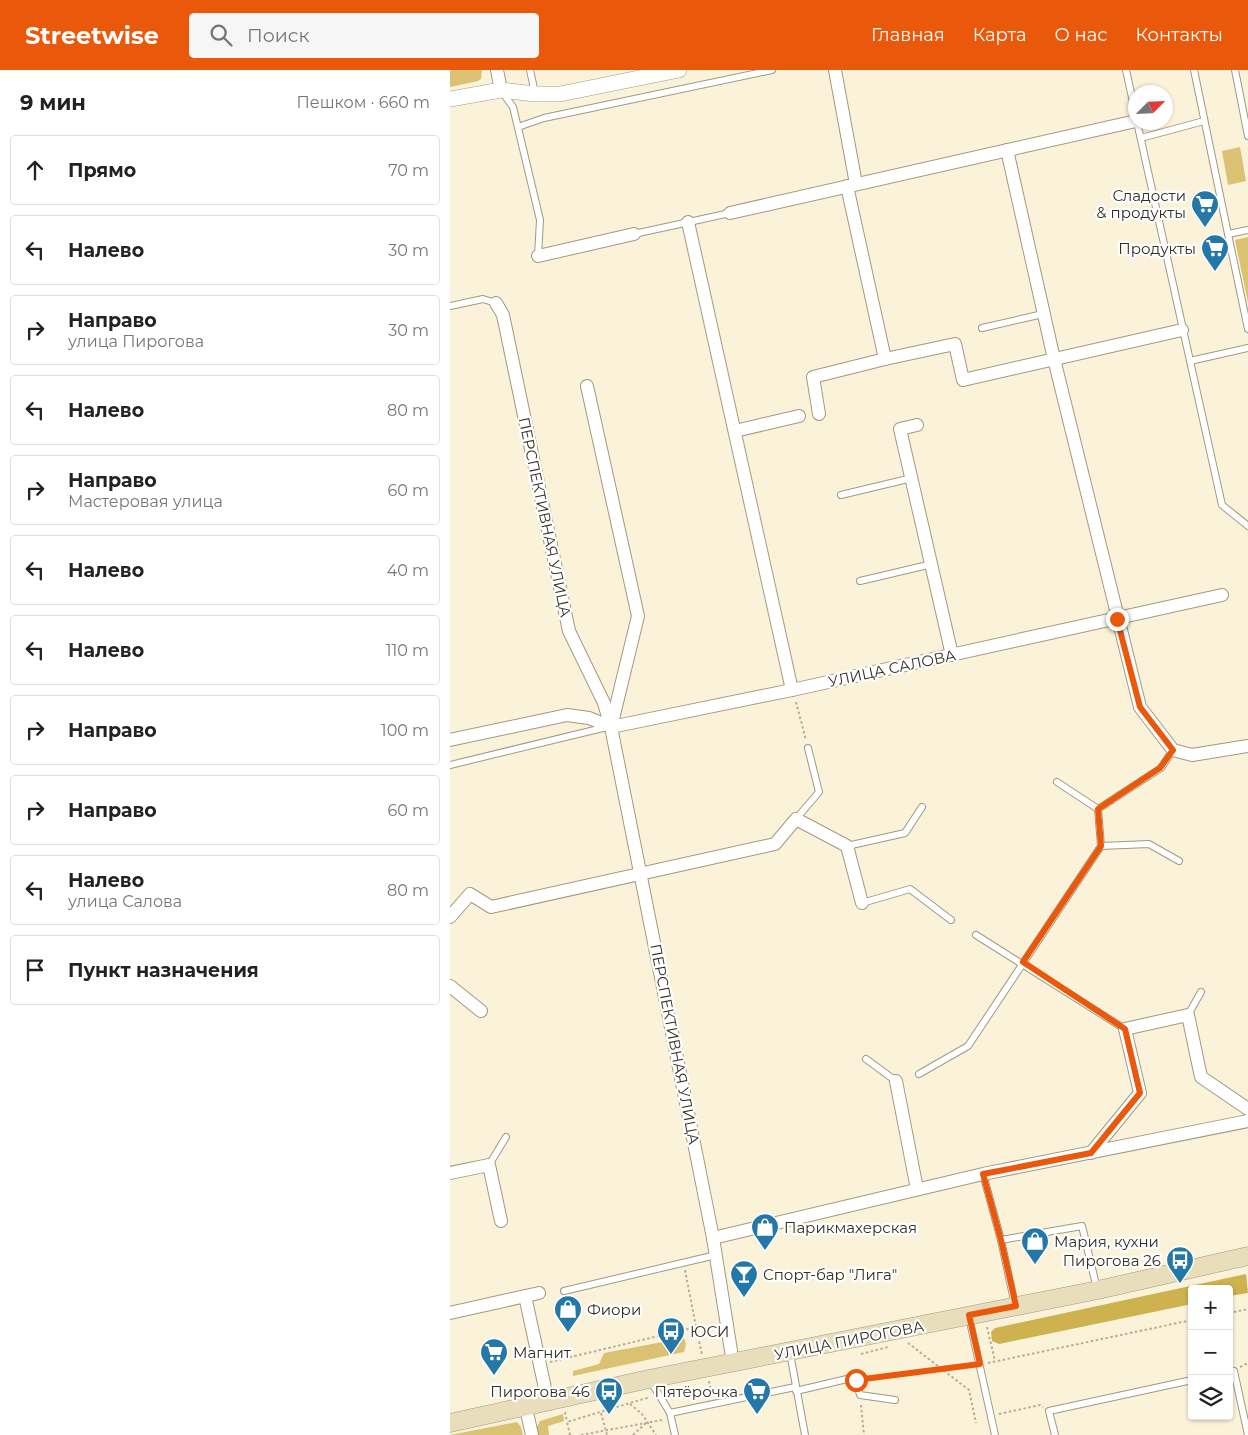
<!DOCTYPE html>
<html lang="ru">
<meta charset="utf-8">
<style>
body{margin:0;font-family:Montserrat,sans-serif;background:#f6f6f6;color:#222}
.controls{position:absolute;right:15px;bottom:15px;display:grid;overflow:hidden;border-radius:5px;box-shadow:0 1px 4px #0004}
.controls button{width:45px;height:45px;display:grid;place-items:center;padding:0;border:0;border-bottom:1px solid #e0e0e0;background:#fff;color:#222;font:25px sans-serif}
.compass{position:absolute;left:678px;top:15px;width:45px;height:45px;border-radius:50%;background:#fff;box-shadow:0 1px 4px #0004;rotate:66deg}
.stop{position:absolute;width:15px;height:15px;margin:-11px;border:4px solid #ea580c;border-radius:50%;background:#fff}
.stop.end{background:#ea580c;border-color:#fff;box-shadow:0 1px 5px #0008}
.list{margin:0;padding:0;list-style:none}
h2{display:flex;justify-content:space-between;align-items:center;height:65px;margin:0;padding:0 20px;font-size:21px}
h2 small{font-size:16px;font-weight:400;color:#767676}
.list li{display:grid;grid-template-columns:32px 1fr auto;gap:15px;align-items:center;box-sizing:border-box;height:70px;margin:0 10px 10px;padding:0 10px;border:1px solid #e0e0e0;border-radius:5px}
.list b{display:block;font-size:19px;white-space:nowrap}
.list p{margin:0;font-size:16px;white-space:nowrap;color:#767676}
.list em{font-size:16px;font-style:normal;color:#767676}
.icon{flex:none;width:28px;height:28px;fill:none;stroke:currentColor;stroke-width:2;stroke-linecap:round;stroke-linejoin:round}
.map{position:relative;flex:none;width:798px;height:1365px;overflow:hidden}
header{display:flex;align-items:center;gap:30px;box-sizing:border-box;height:70px;padding:0 25px;background:#ea580c;color:#fff}
header strong{font-size:24px}
nav{display:flex;gap:28px;margin-inline-start:auto;font-size:18px}
.search{width:350px;height:45px;background:#f6f6f6;display:flex;align-items:center;gap:12px;box-sizing:border-box;padding:0 18px;border-radius:5px;color:#767676;font-size:19px}
main{display:flex}
aside{flex:1;background:#fff}
.map>svg:first-child{display:block}
.green{fill:#dac272}
.forest{fill:#ceb250}
.lines{fill:none;stroke-linecap:round;stroke-linejoin:round}
.service-casing{stroke:#a19981;stroke-width:8}
.minor-casing{stroke:#a19981;stroke-width:14}
.tertiary-casing{stroke:#a19981;stroke-width:16}
.secondary-casing{stroke:#a19981;stroke-width:19}
.path{stroke:#b4ad99;stroke-width:2;stroke-dasharray:2.5 2.5;stroke-linecap:butt}
.service{stroke:#fff;stroke-width:6}
.minor{stroke:#fff;stroke-width:12}
.tertiary{stroke:#fff;stroke-width:15}
.secondary{stroke:#e9debb;stroke-width:18}
.route{stroke:#ea580c;stroke-width:6}
.labels{text-anchor:middle;dominant-baseline:central;stroke-width:4.5;stroke-linejoin:round;paint-order:stroke}
.poi-label{font-size:15px;fill:#322f25;stroke:#fff;text-anchor:start}
.street-label{font-size:15px;fill:#322f25;stroke:#fff}
</style>
<header>
<strong>Streetwise</strong>
<div class="search"><svg class="icon" aria-label="search" viewBox="0 0 24 24"><circle cx="10" cy="10" r="6"/><path d="M15 15l6 6"/></svg>Поиск</div>
<nav><a>Главная</a><a>Карта</a><a>О нас</a><a>Контакты</a></nav>
</header>
<main>
<aside>
<h2>9 мин<small>Пешком · 660 m</small></h2>
<ul class="list">
<li><svg class="icon" aria-label="ahead" viewBox="0 0 24 24"><path d="M12 20V5M6 11l6-6 6 6"/></svg><div><b>Прямо</b></div><em>70 m</em></li>
<li><svg class="icon" aria-label="left" viewBox="0 0 24 24"><path d="M17 20v-9H6M10 6l-5 5 5 5"/></svg><div><b>Налево</b></div><em>30 m</em></li>
<li><svg class="icon" aria-label="right" viewBox="0 0 24 24"><path d="M7 20v-9h11M14 6l5 5-5 5"/></svg><div><b>Направо</b><p>улица Пирогова</p></div><em>30 m</em></li>
<li><svg class="icon" aria-label="left" viewBox="0 0 24 24"><path d="M17 20v-9H6M10 6l-5 5 5 5"/></svg><div><b>Налево</b></div><em>80 m</em></li>
<li><svg class="icon" aria-label="right" viewBox="0 0 24 24"><path d="M7 20v-9h11M14 6l5 5-5 5"/></svg><div><b>Направо</b><p>Мастеровая улица</p></div><em>60 m</em></li>
<li><svg class="icon" aria-label="left" viewBox="0 0 24 24"><path d="M17 20v-9H6M10 6l-5 5 5 5"/></svg><div><b>Налево</b></div><em>40 m</em></li>
<li><svg class="icon" aria-label="left" viewBox="0 0 24 24"><path d="M17 20v-9H6M10 6l-5 5 5 5"/></svg><div><b>Налево</b></div><em>110 m</em></li>
<li><svg class="icon" aria-label="right" viewBox="0 0 24 24"><path d="M7 20v-9h11M14 6l5 5-5 5"/></svg><div><b>Направо</b></div><em>100 m</em></li>
<li><svg class="icon" aria-label="right" viewBox="0 0 24 24"><path d="M7 20v-9h11M14 6l5 5-5 5"/></svg><div><b>Направо</b></div><em>60 m</em></li>
<li><svg class="icon" aria-label="left" viewBox="0 0 24 24"><path d="M17 20v-9H6M10 6l-5 5 5 5"/></svg><div><b>Налево</b><p>улица Салова</p></div><em>80 m</em></li>
<li><svg class="icon" aria-label="arrive" viewBox="0 0 24 24"><path d="M6 21V4h12l-3 4 3 4H6"/></svg><div><b>Пункт назначения</b></div></li>
</ul>
</aside>
<div class="map">
<svg width="798" height="1365" viewBox="0 0 798 1365">
<rect width="100%" height="100%" fill="#fbf3d9"/>
<!-- green -->
<g class="green">
<polygon points="0,0 32,0 31,9 28,11 0,17"/>
<polygon points="790,77 796,111 778,115 772,81"/>
<polygon points="798,167 798,233 785,170"/>
<polygon points="234,1268 236,1275 234,1282 123,1306 123,1301 149,1294 154,1283"/>
<polygon points="113,1344 114,1351 98,1356 99,1365 87,1365 86,1359 90,1351"/>
<polygon points="67,1352 71,1357 73,1365 0,1365"/>
</g>
<!-- forest -->
<polygon class="forest" points="796,1204 798,1223 779,1226 779,1219 742,1219 742,1234 549,1274 542,1271 541,1262 545,1258"/>
<g class="lines">
<!-- service casing -->
<g class="service-casing">
<g id="service">
<polyline points="80,0 85,23"/>
<polyline points="676,0 686,46"/>
<polyline points="744,0 778,164"/>
<polyline points="785,0 798,66"/>
<polyline points="52,22 63,37 90,150 88,186"/>
<polyline points="687,52 772,435 798,456"/>
<polyline points="68,57 94,48 322,0"/>
<polyline points="691,68 754,51"/>
<polyline points="798,160 778,164 798,259"/>
<polyline points="184,164 280,143"/>
<polyline points="0,236 33,229 46,233"/>
<polyline points="532,258 593,244"/>
<polyline points="740,291 798,278"/>
<polyline points="391,425 462,408"/>
<polyline points="410,511 482,494"/>
<polyline points="0,695 157,657"/>
<polyline points="607,712 648,739"/>
<polyline points="648,739 711,698 723,680"/>
<polyline points="346,749 369,722 358,678"/>
<polyline points="397,776 455,763 472,737"/>
<polyline points="651,776 699,774 729,791"/>
<polyline points="412,833 460,819 501,850"/>
<polyline points="526,865 675,959"/>
<polyline points="738,945 751,922"/>
<polyline points="416,989 446,1011"/>
<polyline points="469,1004 518,976 651,776 648,739"/>
<polyline points="39,1095 56,1067"/>
<polyline points="533,1104 551,1170 565,1235"/>
<polyline points="551,1170 632,1156 647,1219"/>
<polyline points="114,1221 266,1185"/>
<polyline points="519,1247 545,1365"/>
<polyline points="340,1283 355,1365"/>
<polyline points="779,1302 784,1301 798,1365"/>
<polyline points="200,1310 220,1343 225,1365"/>
<polyline points="346,1321 397,1309 406,1310 410,1325 445,1330"/>
<polyline points="220,1343 345,1317"/>
<polyline points="605,1365 599,1341 742,1310"/>
</g>
</g>
<!-- minor casing -->
<g class="minor-casing">
<g id="minor">
<polyline points="47,0 51,20"/>
<polyline points="385,0 406,114"/>
<polyline points="557,80 604,289 690,637 723,680 742,685 798,676"/>
<polyline points="280,143 686,51"/>
<polyline points="238,152 342,620"/>
<polyline points="88,186 184,164"/>
<polyline points="46,233 53,245 119,561 154,633 161,657 263,1168 283,1293"/>
<polyline points="435,289 505,274 513,310 732,260"/>
<polyline points="137,316 188,546 161,657"/>
<polyline points="369,344 363,307 435,289 397,116"/>
<polyline points="467,355 450,359 502,585"/>
<polyline points="285,361 349,346"/>
<polyline points="0,670 117,645 139,648 161,657 342,620 772,525"/>
<polyline points="0,847 20,824 41,837 325,774 346,749 397,776 412,833"/>
<polyline points="0,916 31,941"/>
<polyline points="446,1011 467,1119"/>
<polyline points="641,1083 690,1023 675,959 738,945 751,1007 798,1039"/>
<polyline points="0,1103 39,1095 51,1151"/>
<polyline points="263,1168 533,1104 798,1051"/>
<polyline points="75,1226 98,1332"/>
<polyline points="0,1243 89,1223"/>
<polyline points="76,1338 82,1365"/>
</g>
</g>
<!-- tertiary casing -->
<g class="tertiary-casing">
<polyline id="tertiary" points="0,29 51,20 85,24 110,24 229,0"/>
</g>
<!-- secondary casing -->
<g class="secondary-casing">
<polyline id="secondary" points="0,1353 199,1309 648,1220 798,1186"/>
</g>
<!-- path -->
<g class="path">
<polyline points="346,632 356,670"/>
<polyline points="235,1200 246,1257"/>
<polyline points="779,1243 798,1239"/>
<polyline points="537,1257 545,1291"/>
<polyline points="458,1273 519,1320 526,1353"/>
<polyline points="411,1284 438,1277"/>
<polyline points="100,1292 246,1257 252,1285"/>
<polyline points="538,1293 742,1250"/>
<polyline points="790,1297 798,1293"/>
<polyline points="492,1300 521,1295"/>
<polyline points="414,1309 466,1304 490,1298"/>
<polyline points="259,1311 262,1326"/>
<polyline points="180,1334 192,1344 206,1365"/>
<polyline points="411,1335 414,1365"/>
<polyline points="115,1342 117,1352"/>
<polyline points="151,1343 157,1365"/>
<polyline points="549,1344 590,1335 593,1337"/>
<polyline points="120,1365 117,1352 200,1327"/>
<polyline points="131,1365 212,1350"/>
<polyline points="183,1365 196,1353"/>
</g>
<!-- service -->
<use href="#service" class="service"/>
<!-- minor -->
<use href="#minor" class="minor"/>
<!-- tertiary -->
<use href="#tertiary" class="tertiary"/>
<!-- secondary -->
<use href="#secondary" class="secondary"/>
</g>
<g class="lines">
<!-- route -->
<polyline class="route" points="406,1310 530,1294 519,1245 566,1236 551,1170 533,1104 641,1083 690,1023 675,959 573,892 651,776 648,739 710,698 723,680 690,637 667,549"/>
</g>
<!-- icons -->
<defs>
<g id="supermarket-pin" transform="scale(1.4375)"><path d="M0 17L-7.5 6A9.5 9.5 0 1 1 7.5 6Z" fill="#2378a8" stroke="#fff"/><path d="M-6-5.5h2.5l.6 2H6L4.5 2H-2.5L-4.4-4H-6ZM-1.5 3.2a1.3 1.3 0 1 0 .1 0ZM3 3.2a1.3 1.3 0 1 0 .1 0Z" fill="#fff"/></g>
<g id="shop-pin" transform="scale(1.4375)"><path d="M0 17L-7.5 6A9.5 9.5 0 1 1 7.5 6Z" fill="#2378a8" stroke="#fff"/><path d="M-5-2.5h2.3a2.7 3.5 0 0 1 5.4 0H5L5.5 6h-11ZM-1.5-2.5h3a1.5 2.3 0 0 0-3 0Z" fill="#fff"/></g>
<g id="bus-pin" transform="scale(1.4375)"><path d="M0 17L-7.5 6A9.5 9.5 0 1 1 7.5 6Z" fill="#2378a8" stroke="#fff"/><path d="M-5-6H5V4H4V6H2V4H-2V6H-4V4H-5ZM-3.5-4V0h7V-4ZM-3.5 1.2v1.5H-2V1.2ZM2 1.2v1.5H3.5V1.2Z" fill="#fff"/></g>
<g id="bar-pin" transform="scale(1.4375)"><path d="M0 17L-7.5 6A9.5 9.5 0 1 1 7.5 6Z" fill="#2378a8" stroke="#fff"/><path d="M-6-5H6L.8 .8V4.5H3.5V6h-7V4.5H-.8V.8Z" fill="#fff"/></g>
</defs>
<g fill-rule="evenodd">
<use href="#supermarket-pin" x="755" y="134"/>
<use href="#supermarket-pin" x="765" y="178"/>
<use href="#shop-pin" x="315" y="1157"/>
<use href="#shop-pin" x="585" y="1171"/>
<use href="#bus-pin" x="730" y="1190"/>
<use href="#bar-pin" x="294" y="1204"/>
<use href="#shop-pin" x="118" y="1239"/>
<use href="#bus-pin" x="221" y="1261"/>
<use href="#supermarket-pin" x="44" y="1282"/>
<use href="#bus-pin" x="159" y="1321"/>
<use href="#supermarket-pin" x="307" y="1321"/>
</g>
<g class="labels">
<!-- poi labels -->
<g class="poi-label">
<text x="736" y="125" text-anchor="end">Сладости<tspan x="736" dy="17">&amp; продукты</tspan></text>
<text x="746" y="178" text-anchor="end">Продукты</text>
<text x="334" y="1157">Парикмахерская</text>
<text x="604" y="1171">Мария, кухни</text>
<text x="711" y="1190" text-anchor="end">Пирогова 26</text>
<text x="313" y="1204">Спорт-бар "Лига"</text>
<text x="137" y="1239">Фиори</text>
<text x="240" y="1261">ЮСИ</text>
<text x="63" y="1282">Магнит</text>
<text x="140" y="1321" text-anchor="end">Пирогова 46</text>
<text x="288" y="1321" text-anchor="end">Пятёрочка</text>
</g>
<!-- street labels -->
<g class="street-label">
<text transform="translate(95 447) rotate(78)">ПЕРСПЕКТИВНАЯ УЛИЦА</text>
<text transform="translate(442 598) rotate(-12)">УЛИЦА САЛОВА</text>
<text transform="translate(225 974) rotate(79)">ПЕРСПЕКТИВНАЯ УЛИЦА</text>
<text transform="translate(399 1270) rotate(-11)">УЛИЦА ПИРОГОВА</text>
</g>
</g>
</svg>
<div class="controls">
<button>+</button>
<button>−</button>
<button><svg class="icon" aria-label="layers" viewBox="0 0 24 24"><path d="M12 4l9 5-9 5-9-5zM3 14l9 5 9-5"/></svg></button>
</div>
<svg class="compass" viewBox="-18 -18 36 36"><path d="M0-13l5 13h-10z" fill="#e53935"/><path d="M0 13l5-13h-10z" fill="#767676"/></svg>
<div class="stop" style="left:406px;top:1310px"></div>
<div class="stop end" style="left:667px;top:549px"></div>
</div>
</main>
